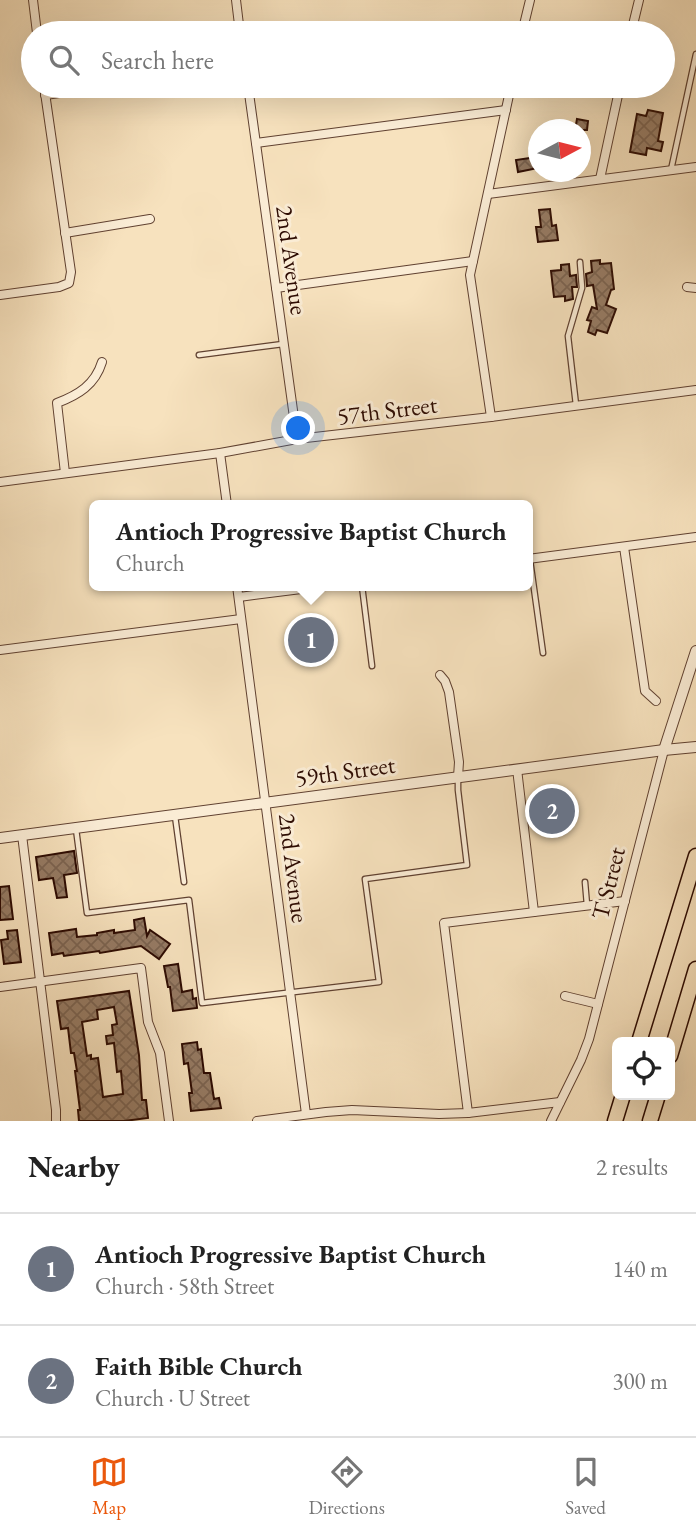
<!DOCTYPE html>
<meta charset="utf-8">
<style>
body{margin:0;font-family:"EB Garamond",serif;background:#f2f2f2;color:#222}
.controls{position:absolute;right:21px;bottom:21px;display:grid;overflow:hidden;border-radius:10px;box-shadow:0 7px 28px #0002}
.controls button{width:63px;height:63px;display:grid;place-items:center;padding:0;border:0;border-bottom:2px solid #e0e0e0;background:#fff;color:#222;font:35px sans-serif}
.compass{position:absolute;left:528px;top:119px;width:63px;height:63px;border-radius:50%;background:#fff;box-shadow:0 7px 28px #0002;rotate:83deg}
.you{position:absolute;left:299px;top:429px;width:24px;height:24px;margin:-18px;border:5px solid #fff;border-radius:50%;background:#1a73e8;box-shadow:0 0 0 10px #1a73e833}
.badge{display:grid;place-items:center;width:46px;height:46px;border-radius:50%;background:#ea580c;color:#fff;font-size:23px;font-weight:700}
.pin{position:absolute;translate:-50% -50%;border:4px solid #fff;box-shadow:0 2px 7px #0006}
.popup{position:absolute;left:89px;top:500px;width:444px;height:91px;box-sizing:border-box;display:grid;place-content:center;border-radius:10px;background:#fff;filter:drop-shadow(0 2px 5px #0005);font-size:23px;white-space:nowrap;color:#767676}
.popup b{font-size:26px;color:#222}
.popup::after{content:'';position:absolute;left:50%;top:100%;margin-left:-14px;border:14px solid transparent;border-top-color:#fff}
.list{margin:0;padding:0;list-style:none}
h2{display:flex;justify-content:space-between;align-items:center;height:91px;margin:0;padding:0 28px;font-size:30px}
h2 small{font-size:23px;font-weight:400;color:#767676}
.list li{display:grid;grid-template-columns:46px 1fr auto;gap:21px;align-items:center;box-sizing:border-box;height:112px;padding:0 28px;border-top:2px solid #e0e0e0}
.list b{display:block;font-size:26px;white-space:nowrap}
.list p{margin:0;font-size:23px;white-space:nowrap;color:#767676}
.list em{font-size:23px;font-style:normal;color:#767676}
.icon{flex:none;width:38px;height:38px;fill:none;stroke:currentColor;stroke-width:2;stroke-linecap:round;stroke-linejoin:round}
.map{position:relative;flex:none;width:696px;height:1121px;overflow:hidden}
.search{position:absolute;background:#fff;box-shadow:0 7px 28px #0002;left:21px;right:21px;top:21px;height:77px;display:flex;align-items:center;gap:18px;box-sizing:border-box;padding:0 24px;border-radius:38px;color:#767676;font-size:26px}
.sheet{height:315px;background:#fff}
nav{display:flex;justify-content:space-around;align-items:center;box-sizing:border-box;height:98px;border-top:2px solid #e0e0e0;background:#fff;font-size:19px;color:#767676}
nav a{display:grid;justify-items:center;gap:4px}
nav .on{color:#ea580c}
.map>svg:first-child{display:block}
.building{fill:url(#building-cross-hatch);stroke:#2d0b02;stroke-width:2;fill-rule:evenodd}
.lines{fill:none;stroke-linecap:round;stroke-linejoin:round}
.service-casing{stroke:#604131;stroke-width:7}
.minor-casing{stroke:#604131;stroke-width:10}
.tertiary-casing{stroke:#604131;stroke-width:12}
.motorway-casing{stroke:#2d0b02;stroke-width:17}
.service{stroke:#faecd5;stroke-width:4.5}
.minor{stroke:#faecd5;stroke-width:8}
.tertiary{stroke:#faecd5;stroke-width:10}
.motorway{stroke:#f7e2be;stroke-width:14}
.labels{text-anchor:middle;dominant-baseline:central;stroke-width:6;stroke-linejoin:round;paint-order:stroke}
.street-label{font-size:24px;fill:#2d0b02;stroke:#faecd5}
</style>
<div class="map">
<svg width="696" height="1121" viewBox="0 0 696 1121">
<defs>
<pattern id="building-cross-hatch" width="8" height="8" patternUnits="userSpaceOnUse" patternTransform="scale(1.75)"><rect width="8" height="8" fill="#967b64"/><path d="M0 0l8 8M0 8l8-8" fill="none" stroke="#7b6350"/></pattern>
</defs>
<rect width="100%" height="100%" fill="#f7e2be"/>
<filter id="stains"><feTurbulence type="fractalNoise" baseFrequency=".00286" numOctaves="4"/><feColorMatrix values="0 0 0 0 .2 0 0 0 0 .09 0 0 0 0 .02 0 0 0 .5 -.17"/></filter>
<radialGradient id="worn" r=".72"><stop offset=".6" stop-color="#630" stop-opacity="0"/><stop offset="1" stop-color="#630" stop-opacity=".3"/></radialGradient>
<!-- building -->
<g class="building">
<polygon points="648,110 663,113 658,141 663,142 661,151 647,148 646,155 630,152 637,114 646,116"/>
<polygon points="577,119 588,121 587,130 575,130"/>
<polygon points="537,157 538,168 518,172 516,160"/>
<polygon points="550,209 552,226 556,225 558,240 538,242 536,227 541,227 539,210"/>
<polygon points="600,260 600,264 611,263 614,289 611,290 606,305 616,309 607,333 597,330 595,335 588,332 591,321 587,320 592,307 597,309 593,285 587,286 586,274 592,272 591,261"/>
<polygon points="569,264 570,276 576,275 577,287 572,287 573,299 565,301 565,296 554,297 551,271 561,270 561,265"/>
<polygon points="74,851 77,873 64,875 67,897 57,898 53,878 39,880 36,857"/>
<polygon points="9,886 13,919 0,920 0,887"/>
<polygon points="144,918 147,936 150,930 170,944 159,959 141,946 100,953 99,951 64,956 63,953 52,955 49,933 76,929 77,937 97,935 97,933 114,930 114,933 135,930 134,920"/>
<polygon points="17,930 21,962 4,964 1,940 8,939 7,931"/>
<polygon points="178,964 182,992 192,990 193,999 196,998 197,1008 173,1011 170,987 168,987 164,966"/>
<path d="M129,991L139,1055L142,1100H146L148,1118L124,1121H79L78,1110H80L75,1071H77L74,1053H71L68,1028L61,1029L57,1001ZM114,1007L117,1024L112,1025L113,1035L106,1036L107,1044L114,1043L117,1072L121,1071L123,1094L103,1097L98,1058L91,1059V1055L87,1056L82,1022L98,1019L97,1010Z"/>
<polygon points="197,1042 198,1050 201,1049 204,1073 210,1073 214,1099 219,1098 221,1108 191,1111 189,1093 192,1093 188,1063 184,1064 182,1044"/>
</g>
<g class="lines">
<!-- service casing -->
<g class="service-casing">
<g id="service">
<polyline points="671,170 696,54"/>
<polyline points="199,355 283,344"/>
<polyline points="576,405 568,336 582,288 580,262"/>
<polyline points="530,560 543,653"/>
<polyline points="362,586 372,666"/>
<polyline points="175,816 184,882"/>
<polyline points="76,829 87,913 189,900 202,1003 379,982 365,879 467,865 458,790 458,778"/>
<polyline points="585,882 587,905"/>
</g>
</g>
<!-- minor casing -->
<g class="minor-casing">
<g id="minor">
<polyline points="33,0 37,33"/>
<polyline points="236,0 240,33"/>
<polyline points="522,33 530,0"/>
<polyline points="631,33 639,0"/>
<polyline points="248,86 297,439"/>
<polyline points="45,95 111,86"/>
<polyline points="256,143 506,110"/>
<polyline points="600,179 620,86"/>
<polyline points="488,194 696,167"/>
<polyline points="65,233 150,219"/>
<polyline points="687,287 696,288"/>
<polyline points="276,288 473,261"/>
<polyline points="0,295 59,287 69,283 71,272 44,86"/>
<polyline points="491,417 470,275 511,86"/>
<polyline points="220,453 227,505"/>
<path d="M65,473L57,403C78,395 95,385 102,362"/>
<polyline points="0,482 220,453 297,439 491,417 696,390"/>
<polyline points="624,547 645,691 656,701"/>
<polyline points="528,559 696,537"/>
<polyline points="237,586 306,1114"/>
<polyline points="239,597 325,586"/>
<polyline points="0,650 241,619"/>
<polyline points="440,675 445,681 449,692 459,762 458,777"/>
<polyline points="517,769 534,912"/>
<polyline points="22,835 56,1110 56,1121"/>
<polyline points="0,987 141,968 148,1022 160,1053 169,1121"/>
<polyline points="565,996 598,1004"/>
<polyline points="468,1113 444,923 625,901"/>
<polyline points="257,1121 326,1112 352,1110 439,1114 468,1113 560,1102"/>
<polyline points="551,1121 581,1060 589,1039 664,750"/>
</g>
</g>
<!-- tertiary casing -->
<g class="tertiary-casing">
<g id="tertiary">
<polyline points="664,750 696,651"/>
<polyline points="0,838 664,750 696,747"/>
</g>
</g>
<!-- motorway casing -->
<g class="motorway-casing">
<g id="motorway">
<polyline points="639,1042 696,856"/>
<polyline points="670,1056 696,969"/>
<polyline points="615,1121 623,1095"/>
<polyline points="650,1121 658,1095"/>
</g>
</g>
<!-- service -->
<use href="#service" class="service"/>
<!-- minor -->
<use href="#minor" class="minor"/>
<!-- tertiary -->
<use href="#tertiary" class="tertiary"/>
<!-- motorway -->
<use href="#motorway" class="motorway"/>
</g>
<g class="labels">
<!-- street labels -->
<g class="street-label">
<text transform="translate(292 260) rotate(82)">2nd Avenue</text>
<text transform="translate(387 410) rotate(-7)">57th Street</text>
<text transform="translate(345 771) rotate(-8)">59th Street</text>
<text transform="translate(294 868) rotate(83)">2nd Avenue</text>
<text transform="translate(608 883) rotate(-76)">T Street</text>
</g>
</g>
<rect width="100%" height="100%" filter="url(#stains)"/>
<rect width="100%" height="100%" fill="url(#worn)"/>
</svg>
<div class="controls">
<button><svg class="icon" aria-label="locate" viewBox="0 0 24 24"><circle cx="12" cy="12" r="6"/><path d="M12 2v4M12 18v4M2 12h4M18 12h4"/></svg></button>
</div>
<svg class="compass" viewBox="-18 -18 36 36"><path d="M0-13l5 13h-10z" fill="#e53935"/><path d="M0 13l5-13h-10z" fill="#767676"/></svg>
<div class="you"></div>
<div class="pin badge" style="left:311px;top:640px;background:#6b7280">1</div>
<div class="popup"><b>Antioch Progressive Baptist Church</b>Church</div>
<div class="pin badge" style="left:552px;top:811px;background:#6b7280">2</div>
<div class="search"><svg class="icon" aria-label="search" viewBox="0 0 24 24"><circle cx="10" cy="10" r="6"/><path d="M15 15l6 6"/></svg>Search here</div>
</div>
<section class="sheet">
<h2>Nearby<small>2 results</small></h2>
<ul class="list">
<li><span class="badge" style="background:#6b7280">1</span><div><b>Antioch Progressive Baptist Church</b><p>Church · 58th Street</p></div><em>140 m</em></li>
<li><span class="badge" style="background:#6b7280">2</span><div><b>Faith Bible Church</b><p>Church · U Street</p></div><em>300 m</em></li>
</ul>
</section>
<nav>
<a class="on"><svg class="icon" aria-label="map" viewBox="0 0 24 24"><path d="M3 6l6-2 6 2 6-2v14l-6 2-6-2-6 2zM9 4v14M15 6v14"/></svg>Map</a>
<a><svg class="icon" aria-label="directions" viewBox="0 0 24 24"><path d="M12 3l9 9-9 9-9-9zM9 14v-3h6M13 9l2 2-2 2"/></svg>Directions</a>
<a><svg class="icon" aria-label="saved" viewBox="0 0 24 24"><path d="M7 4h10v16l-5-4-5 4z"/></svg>Saved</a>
</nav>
